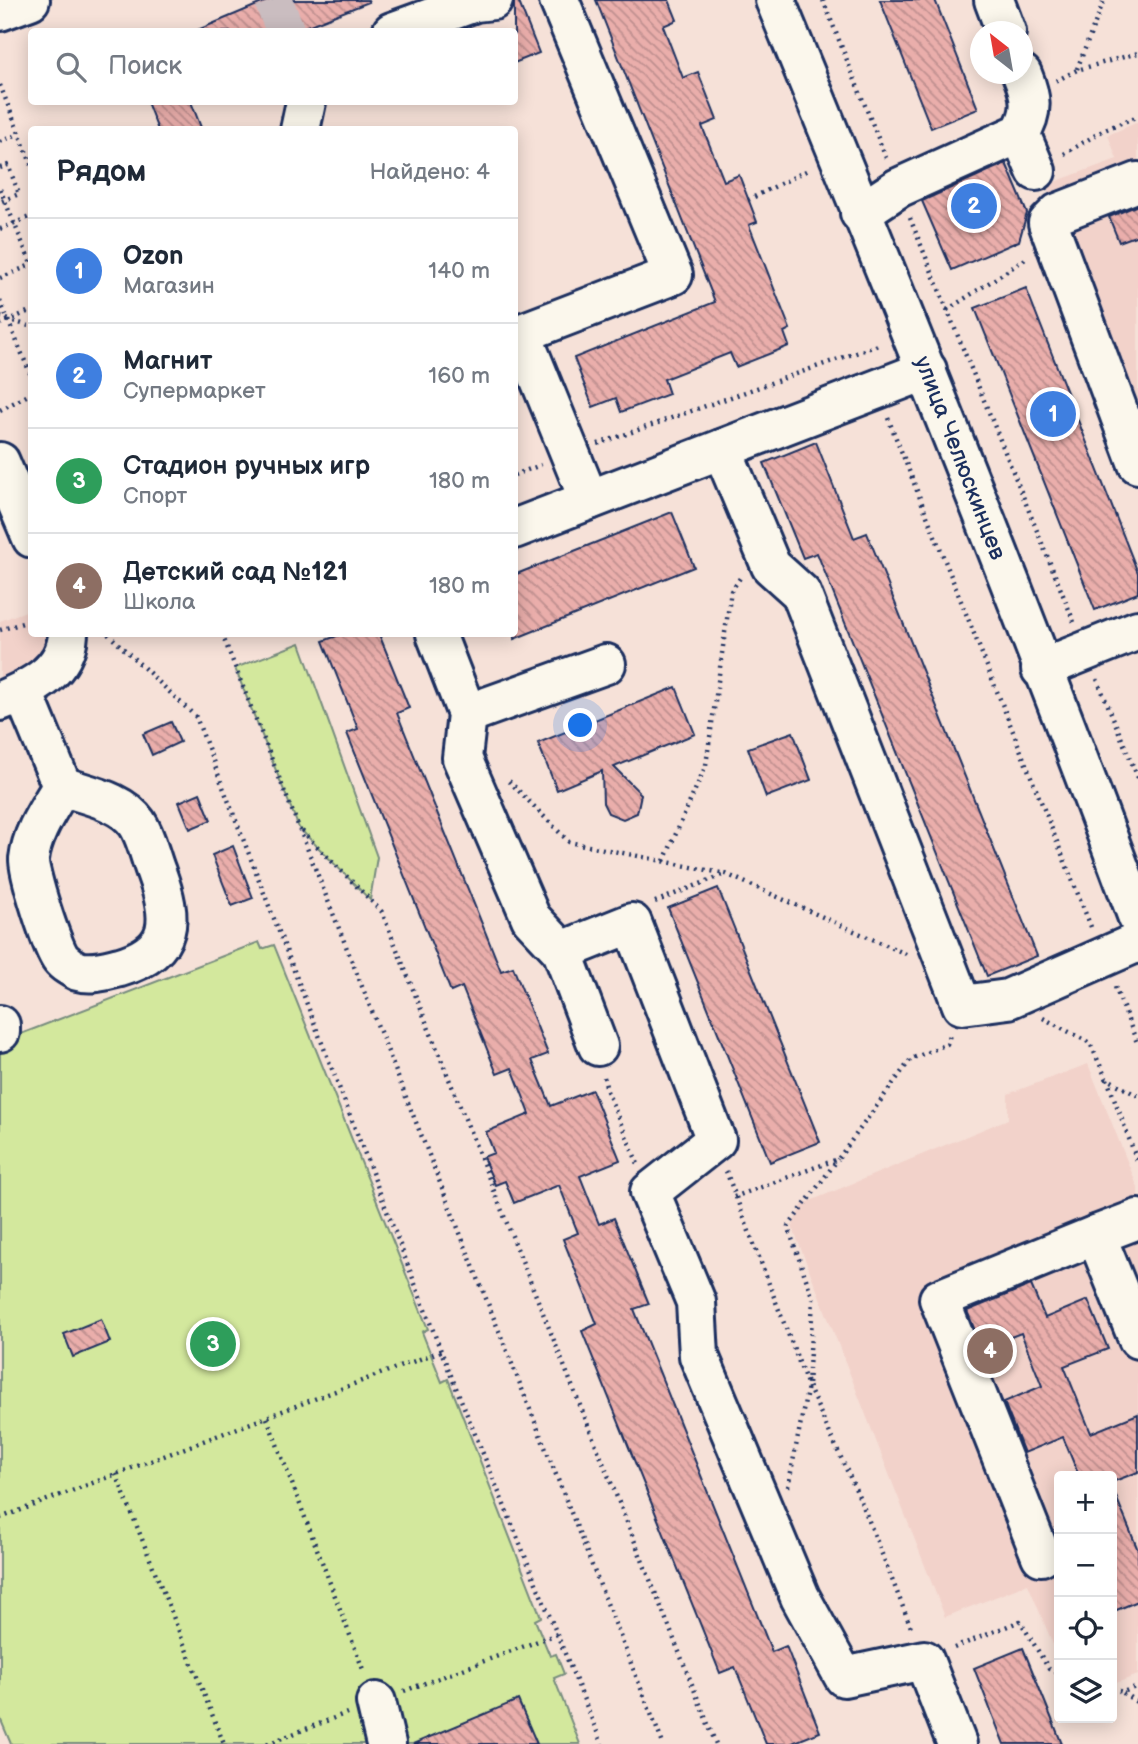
<!DOCTYPE html>
<html lang="ru">
<meta charset="utf-8">
<style>
body{margin:0;font-family:"Balsamiq Sans",sans-serif;background:#f6f6f7;color:#1f2937}
.controls{position:absolute;right:21px;bottom:21px;display:grid;overflow:hidden;border-radius:7px;box-shadow:0 4px 18px #0003}
.controls button{width:63px;height:63px;display:grid;place-items:center;padding:0;border:0;border-bottom:2px solid #e0e1e3;background:#fff;color:#1f2937;font:35px sans-serif}
.compass{position:absolute;left:970px;top:21px;width:63px;height:63px;border-radius:50%;background:#fff;box-shadow:0 4px 18px #0003;rotate:329deg}
.you{position:absolute;left:581px;top:726px;width:24px;height:24px;margin:-18px;border:5px solid #fff;border-radius:50%;background:#1a73e8;box-shadow:0 0 0 10px #1a73e833}
.badge{display:grid;place-items:center;width:46px;height:46px;border-radius:50%;background:#c8321e;color:#fff;font-size:23px;font-weight:700}
.pin{position:absolute;translate:-50% -50%;border:4px solid #fff;box-shadow:0 2px 7px #0006}
.list{margin:0;padding:0;list-style:none}
h2{display:flex;justify-content:space-between;align-items:center;height:91px;margin:0;padding:0 28px;font-size:30px}
h2 small{font-size:23px;font-weight:400;color:#747a83}
.list li{display:grid;grid-template-columns:46px 1fr auto;gap:21px;align-items:center;box-sizing:border-box;height:105px;padding:0 28px;border-top:2px solid #e0e1e3}
.list b{display:block;font-size:26px;white-space:nowrap}
.list p{margin:0;font-size:23px;white-space:nowrap;color:#747a83}
.list em{font-size:23px;font-style:normal;color:#747a83}
.icon{flex:none;width:38px;height:38px;fill:none;stroke:currentColor;stroke-width:2;stroke-linecap:round;stroke-linejoin:round}
.map{position:relative;flex:none;width:1138px;height:1744px;overflow:hidden}
.search{position:absolute;background:#fff;box-shadow:0 4px 18px #0003;left:28px;top:28px;width:490px;height:77px;display:flex;align-items:center;gap:18px;box-sizing:border-box;padding:0 24px;border-radius:7px;color:#747a83;font-size:26px}
.panel{position:absolute;background:#fff;box-shadow:0 4px 18px #0003;left:28px;top:126px;width:490px;height:511px;border-radius:7px}
.map>svg:first-child{display:block}
.built{fill:#f2d2ca}
.green{fill:#d3e89d;stroke:#778c7e;stroke-width:2}
.building{fill:url(#building-back-hatch);stroke:#1b2f5e;stroke-width:2}
.lines{fill:none;stroke-linecap:round;stroke-linejoin:round}
.minor-tunnel{stroke:#cabdc0;stroke-width:38;stroke-dasharray:38 19;stroke-linecap:butt}
.minor-casing{stroke:#1b2f5e;stroke-width:44}
.path{stroke:#1b2f5e;stroke-width:4.5;stroke-dasharray:2 5;stroke-linecap:butt}
.minor{stroke:#fbf7ec;stroke-width:38}
.labels{text-anchor:middle;dominant-baseline:central;stroke-width:7;stroke-linejoin:round;paint-order:stroke}
.street-label{font-size:23px;fill:#1b2f5e;stroke:#fbf7ec}
</style>
<div class="map">
<svg width="1138" height="1744" viewBox="0 0 1138 1744">
<defs>
<pattern id="building-back-hatch" width="6" height="6" patternUnits="userSpaceOnUse" patternTransform="scale(1.75)"><rect width="6" height="6" fill="#eaaeab"/><path d="M-1 5l2 2M0 0l6 6M5-1l2 2" fill="none" stroke="#bd8e8e"/></pattern>
</defs>
<rect width="100%" height="100%" fill="#f6e1d8"/>
<filter id="ink" filterUnits="userSpaceOnUse"><feTurbulence type="fractalNoise" baseFrequency=".0143" numOctaves="2"/><feDisplacementMap in="SourceGraphic" scale="14" xChannelSelector="R" yChannelSelector="G"/><feConvolveMatrix kernelMatrix="1 2 1 2 8 2 1 2 1" color-interpolation-filters="sRGB"/></filter>
<g filter="url(#ink)">
<!-- built -->
<g class="built">
<polygon points="1138,122 1138,417 1046,185 1117,159 1108,135"/>
<polygon points="31,609 32,634 58,634 57,648 0,684 0,621"/>
<polygon points="1088,1064 1138,1188 1138,1675 1116,1683 1112,1681 1112,1476 1059,1476 1059,1659 1028,1584 945,1617 792,1226 803,1204 1008,1119 1008,1094"/>
</g>
<!-- green -->
<g class="green">
<polygon points="300,643 377,857 370,900 299,828 235,668"/>
<polygon points="259,942 262,949 274,945 428,1329 422,1332 442,1382 448,1379 541,1617 535,1620 550,1656 556,1654 564,1674 554,1678 580,1744 11,1744 0,1718 0,1042"/>
</g>
<!-- building -->
<g class="building">
<polygon points="269,0 368,0 369,2 292,32 193,32"/>
<polygon points="514,0 518,0 539,53 514,63"/>
<polygon points="596,0 669,0 677,20 663,26 683,78 698,72 717,120 702,126 724,181 739,175 757,222 749,225 790,329 784,332 789,346 736,367 730,353 664,379 669,394 621,412 616,398 593,407 574,358 715,302"/>
<polygon points="880,0 935,0 978,109 931,128"/>
<polygon points="147,102 191,102 202,130 158,130"/>
<polygon points="1006,163 1027,213 1019,241 952,270 922,201"/>
<polygon points="1138,205 1138,235 1119,242 1109,217"/>
<polygon points="1026,288 1138,573 1138,593 1095,610 975,308"/>
<polygon points="816,442 854,538 867,533 1037,956 987,976 817,553 803,558 764,463"/>
<polygon points="672,512 694,567 514,639 514,575"/>
<polygon points="342,634 379,634 409,708 397,713 501,971 513,967 548,1054 532,1060 551,1106 592,1090 620,1160 580,1176 599,1224 614,1218 649,1304 634,1309 772,1652 786,1646 820,1732 790,1744 766,1744 735,1667 720,1673 582,1331 597,1324 563,1239 578,1233 559,1185 514,1203 505,1181 495,1185 483,1157 494,1153 486,1132 530,1114 512,1068 497,1074 462,987 451,992 347,733 358,729 323,641"/>
<polygon points="676,687 695,734 614,767 641,794 637,813 623,819 608,813 603,803 602,771 557,790 538,743"/>
<polygon points="171,722 180,742 152,755 143,734"/>
<polygon points="793,732 811,780 766,797 748,748"/>
<polygon points="200,793 211,820 190,829 179,802"/>
<polygon points="233,846 253,898 232,906 212,855"/>
<polygon points="718,888 820,1142 770,1162 668,908"/>
<polygon points="1031,1285 1045,1318 1088,1300 1108,1349 1064,1366 1091,1433 1138,1414 1138,1472 1112,1482 1112,1476 1079,1476 1063,1437 1024,1453 1004,1402 1042,1386 1021,1333 982,1348 967,1311"/>
<polygon points="101,1319 110,1342 73,1357 64,1334"/>
<polygon points="1112,1487 1138,1550 1138,1601 1112,1612"/>
<polygon points="1023,1648 1062,1744 1004,1744 974,1668"/>
<polygon points="518,1700 537,1744 413,1744"/>
</g>
<g class="lines">
<!-- minor-tunnel -->
<polyline class="minor-tunnel" points="273,0 286,32"/>
<!-- minor casing -->
<g class="minor-casing">
<g id="minor">
<path d="M775,0C900,304 1024,610 1138,918"/>
<polyline points="994,0 1006,32"/>
<polyline points="0,11 30,0"/>
<polyline points="392,32 475,2 493,0"/>
<polyline points="300,130 306,102"/>
<polyline points="1020,133 1036,171"/>
<polyline points="1138,182 1058,213 1048,223 1138,464"/>
<path d="M860,213L898,188L1020,133C1034,112 1031,96 1022,74"/>
<polyline points="521,333 589,500"/>
<polyline points="514,336 673,275 559,0"/>
<polyline points="722,449 771,566 801,593 962,1005 1008,999 1138,942"/>
<polyline points="0,462 32,538"/>
<polyline points="514,529 927,370"/>
<polyline points="436,634 467,714 462,758 531,918 562,951 632,923 716,1140 650,1192 696,1302 699,1356 800,1597 844,1677 924,1660 957,1744"/>
<polyline points="1041,669 1138,630"/>
<polyline points="23,692 62,786"/>
<path d="M0,701C32,688 66,671 68,634"/>
<polyline points="467,714 606,664"/>
<path d="M62,786C86,795 121,800 137,823C146,836 150,857 156,872C173,919 175,951 120,967C107,970 92,975 78,971C73,969 64,963 61,959C52,948 28,872 29,859C32,832 49,809 62,786Z"/>
<polyline points="562,951 598,1046"/>
<polyline points="0,1025 0,1032"/>
<polyline points="1138,1219 1096,1235 1138,1339"/>
<polyline points="1041,1556 939,1299 1096,1235"/>
<polyline points="376,1702 386,1744"/>
</g>
</g>
<!-- path -->
<g class="path">
<polyline points="823,0 886,158"/>
<polyline points="1077,69 1104,0"/>
<polyline points="1056,81 1077,70 1138,53"/>
<polyline points="0,85 32,166"/>
<polyline points="0,142 18,134"/>
<polyline points="1064,154 1104,130 1138,116"/>
<polyline points="0,168 8,165 19,194 0,202"/>
<polyline points="0,189 32,266"/>
<polyline points="748,200 810,169"/>
<polyline points="910,218 1074,622"/>
<polyline points="0,229 32,216"/>
<polyline points="0,278 31,265"/>
<polyline points="0,301 32,378"/>
<polyline points="947,310 1027,258"/>
<polyline points="0,317 32,327"/>
<polyline points="0,324 32,310"/>
<polyline points="0,410 32,393"/>
<polyline points="888,418 1091,927"/>
<polyline points="598,444 881,344"/>
<polyline points="514,475 541,465"/>
<polyline points="0,630 32,620"/>
<polyline points="108,634 196,717 441,1351 602,1744"/>
<polyline points="222,634 663,1744"/>
<polyline points="1097,679 1138,778"/>
<polyline points="509,781 569,842 726,874 906,954"/>
<polyline points="302,831 382,912 716,1744"/>
<polyline points="664,861 706,765 731,591 742,575"/>
<polyline points="655,902 725,874"/>
<polyline points="1115,987 1138,1045"/>
<polyline points="1043,1018 1090,1043 1106,1078 1138,1096"/>
<polyline points="604,1077 607,1091 638,1164"/>
<polyline points="1107,1079 1138,1163"/>
<polyline points="726,1171 808,1386 861,1501 912,1630"/>
<polyline points="734,1197 838,1159 911,1059 947,1044 950,1035"/>
<polyline points="267,1418 364,1672"/>
<polyline points="116,1474 224,1744"/>
<polyline points="788,1487 808,1386 813,1299 788,1227 838,1159"/>
<polyline points="0,1518 441,1351"/>
<polyline points="954,1648 1020,1621 1049,1669 1059,1672"/>
<polyline points="1112,1689 1123,1692 1138,1686"/>
<polyline points="404,1691 557,1634"/>
<polyline points="1123,1693 1138,1703"/>
<polyline points="267,1744 347,1713"/>
</g>
<!-- minor -->
<use href="#minor" class="minor"/>
</g>
</g>
<g class="labels">
<!-- street labels -->
<g class="street-label">
<text transform="translate(960 458) rotate(69)">улица Челюскинцев</text>
</g>
</g>
</svg>
<div class="controls">
<button>+</button>
<button>−</button>
<button><svg class="icon" aria-label="locate" viewBox="0 0 24 24"><circle cx="12" cy="12" r="6"/><path d="M12 2v4M12 18v4M2 12h4M18 12h4"/></svg></button>
<button><svg class="icon" aria-label="layers" viewBox="0 0 24 24"><path d="M12 4l9 5-9 5-9-5zM3 14l9 5 9-5"/></svg></button>
</div>
<svg class="compass" viewBox="-18 -18 36 36"><path d="M0-13l5 13h-10z" fill="#e53935"/><path d="M0 13l5-13h-10z" fill="#747a83"/></svg>
<div class="you"></div>
<div class="pin badge" style="left:1053px;top:414px;background:#3f7fe0">1</div>
<div class="pin badge" style="left:974px;top:206px;background:#3f7fe0">2</div>
<div class="pin badge" style="left:213px;top:1344px;background:#2e9e5b">3</div>
<div class="pin badge" style="left:990px;top:1351px;background:#8d6e63">4</div>
<div class="search"><svg class="icon" aria-label="search" viewBox="0 0 24 24"><circle cx="10" cy="10" r="6"/><path d="M15 15l6 6"/></svg>Поиск</div>
<section class="panel">
<h2>Рядом<small>Найдено: 4</small></h2>
<ul class="list">
<li><span class="badge" style="background:#3f7fe0">1</span><div><b>Ozon</b><p>Магазин</p></div><em>140 m</em></li>
<li><span class="badge" style="background:#3f7fe0">2</span><div><b>Магнит</b><p>Супермаркет</p></div><em>160 m</em></li>
<li><span class="badge" style="background:#2e9e5b">3</span><div><b>Стадион ручных игр</b><p>Спорт</p></div><em>180 m</em></li>
<li><span class="badge" style="background:#8d6e63">4</span><div><b>Детский сад №121</b><p>Школа</p></div><em>180 m</em></li>
</ul>
</section>
</div>
